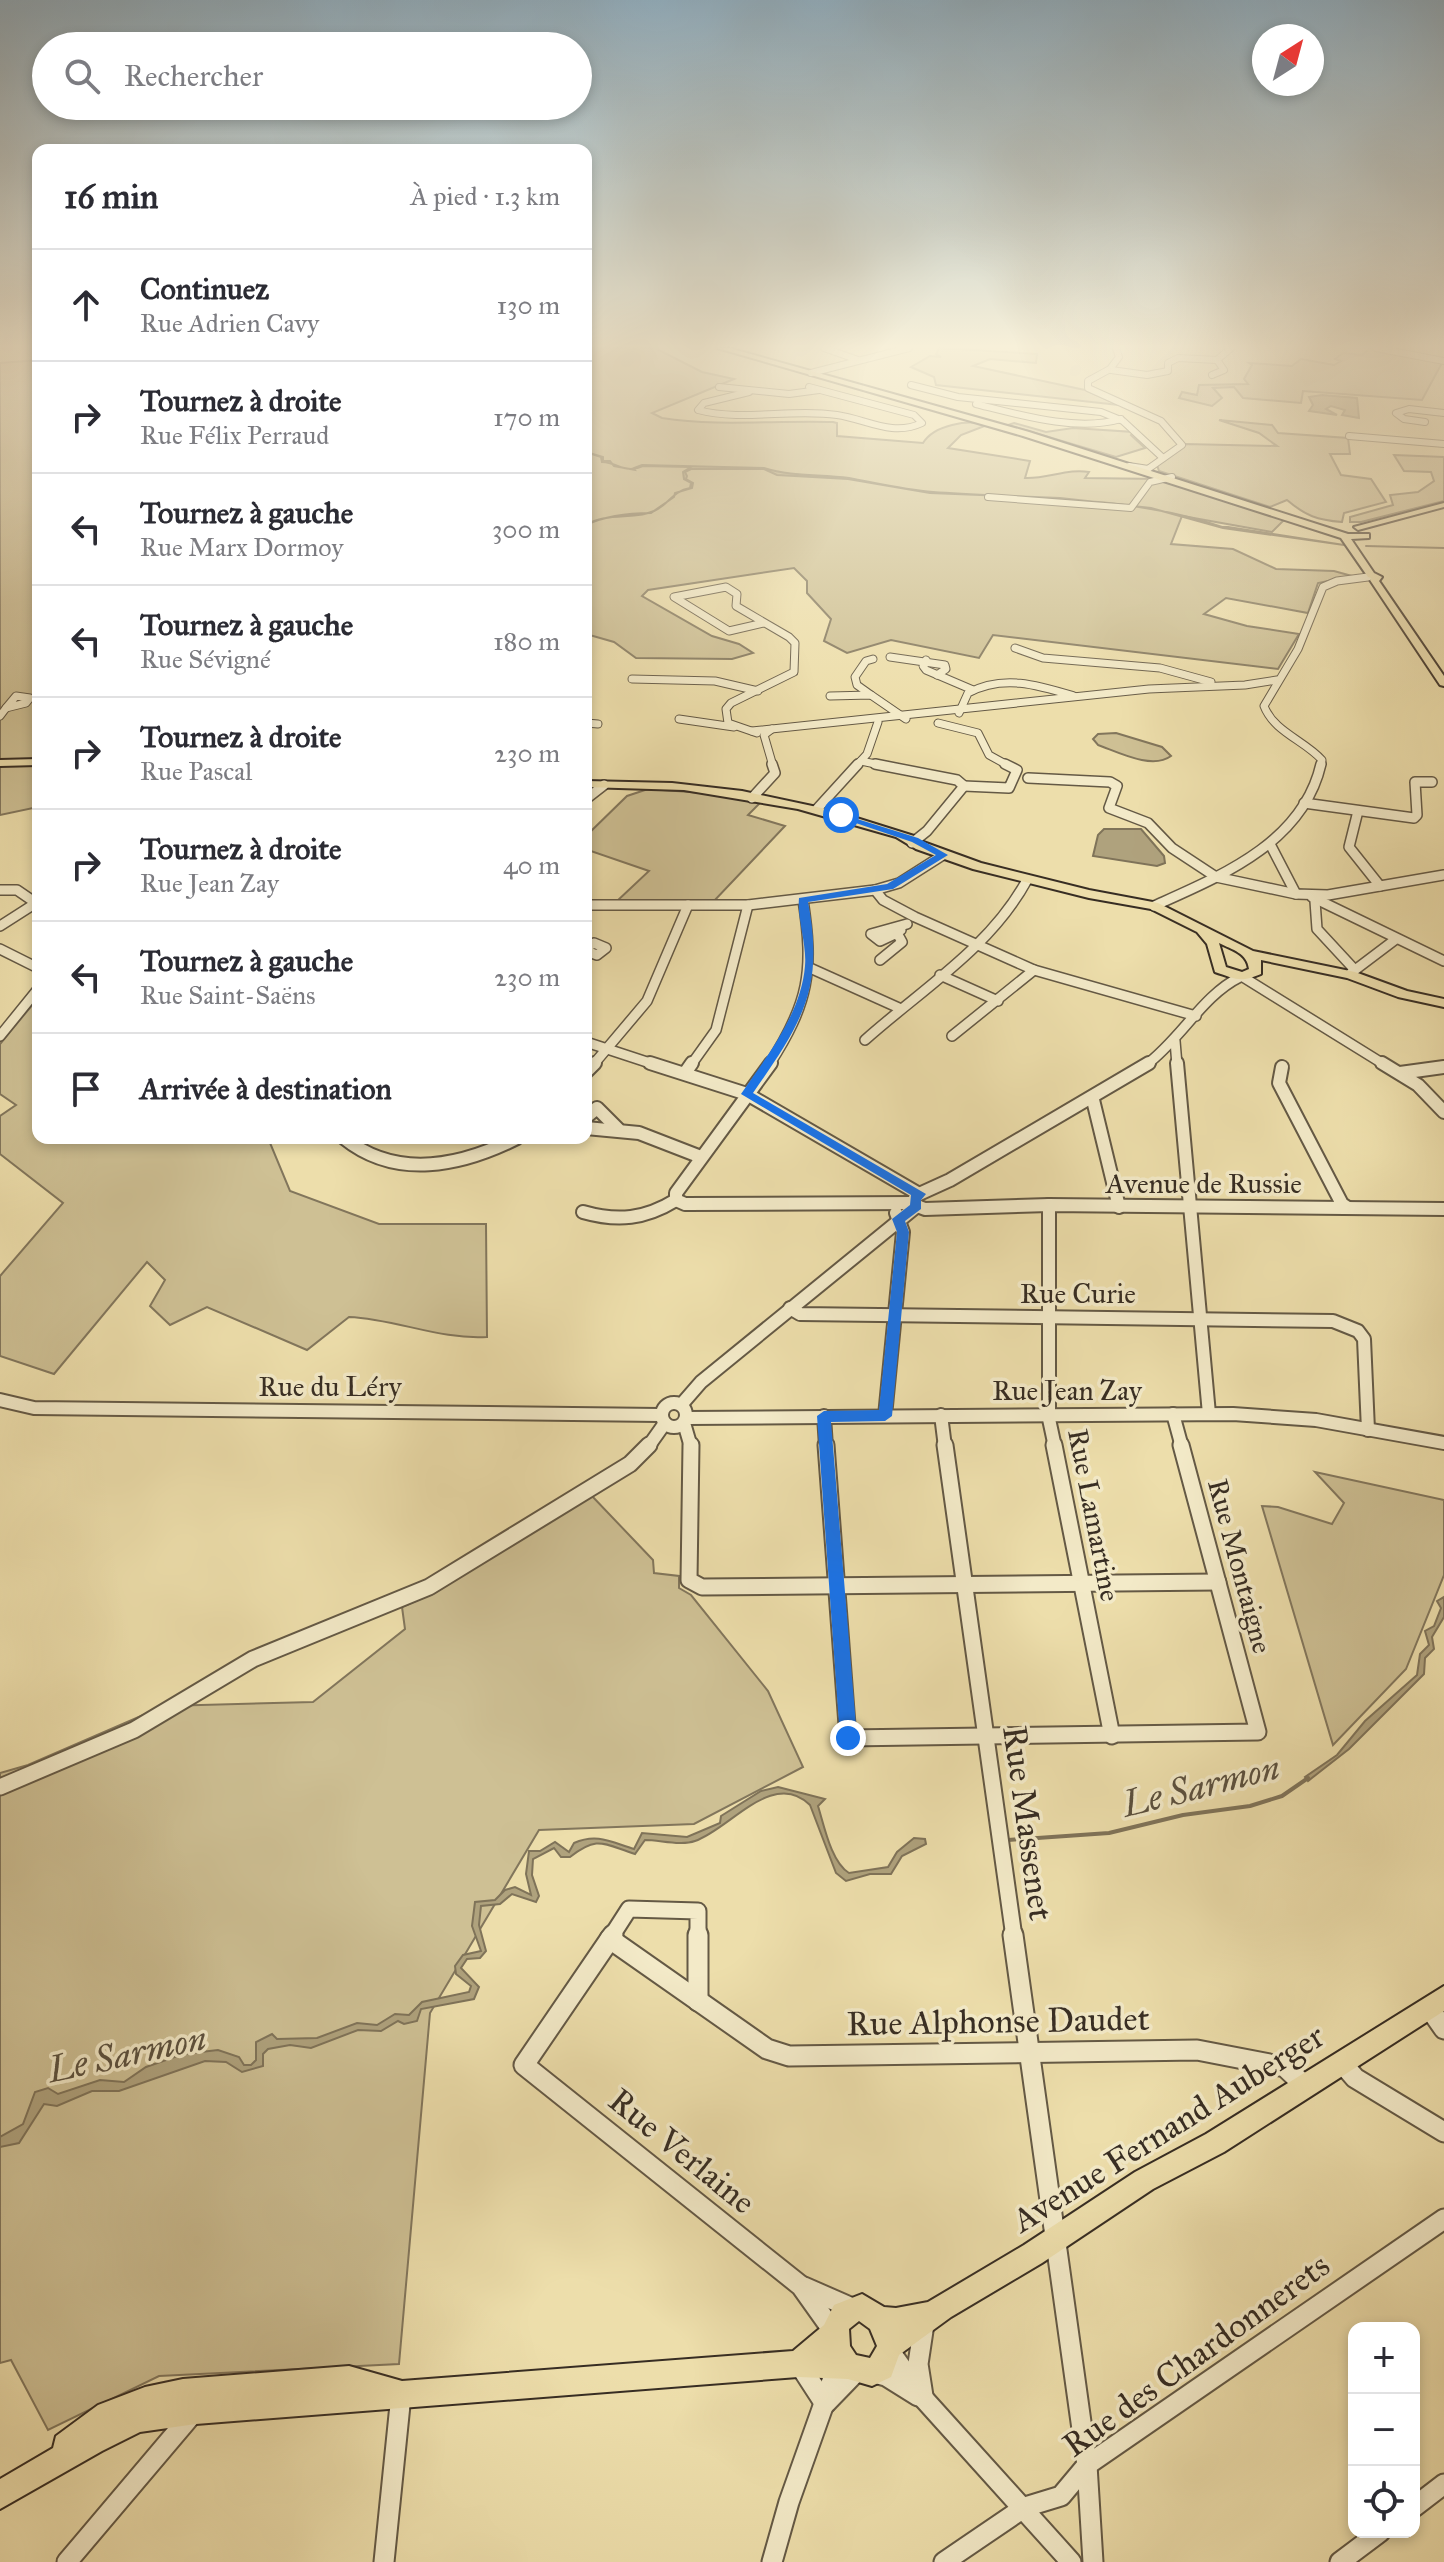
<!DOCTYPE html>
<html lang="fr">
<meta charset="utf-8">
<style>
body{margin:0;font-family:"IM FELL Great Primer",serif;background:#f7f7f7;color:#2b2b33}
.controls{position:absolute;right:24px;bottom:24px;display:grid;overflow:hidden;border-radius:16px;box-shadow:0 4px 12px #0003}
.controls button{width:72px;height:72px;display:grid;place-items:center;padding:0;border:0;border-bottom:2px solid #e1e1e2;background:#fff;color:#2b2b33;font:40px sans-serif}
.compass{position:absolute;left:1252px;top:24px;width:72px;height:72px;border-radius:50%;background:#fff;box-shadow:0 4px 12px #0003;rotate:36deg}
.stop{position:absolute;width:24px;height:24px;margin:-18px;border:6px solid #1a73e8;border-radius:50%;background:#fff}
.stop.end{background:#1a73e8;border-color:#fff;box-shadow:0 2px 8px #0008}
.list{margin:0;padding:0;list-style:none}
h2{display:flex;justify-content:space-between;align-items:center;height:104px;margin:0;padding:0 32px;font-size:34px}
h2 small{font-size:26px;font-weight:400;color:#7c7c81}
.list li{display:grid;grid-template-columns:52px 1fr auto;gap:24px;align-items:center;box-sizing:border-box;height:112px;padding:0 32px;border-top:2px solid #e1e1e2}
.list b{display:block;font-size:30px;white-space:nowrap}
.list p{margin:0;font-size:26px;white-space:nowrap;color:#7c7c81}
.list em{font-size:26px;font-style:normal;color:#7c7c81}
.icon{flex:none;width:44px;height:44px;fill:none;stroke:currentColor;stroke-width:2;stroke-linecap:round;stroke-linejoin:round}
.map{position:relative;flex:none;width:1444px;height:2562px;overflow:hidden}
.search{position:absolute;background:#fff;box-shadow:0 4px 12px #0003;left:32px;top:32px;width:560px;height:88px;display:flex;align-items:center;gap:20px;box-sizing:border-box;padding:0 28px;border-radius:44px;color:#7c7c81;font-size:30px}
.panel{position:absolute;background:#fff;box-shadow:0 4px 12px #0003;left:32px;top:144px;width:560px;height:1000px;border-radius:16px}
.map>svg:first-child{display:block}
.green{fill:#cec094;stroke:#82765c;stroke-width:2}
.water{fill:#afa27d;stroke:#7f7359;stroke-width:2}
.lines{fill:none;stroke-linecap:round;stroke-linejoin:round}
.stream-far1{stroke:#7f7359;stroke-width:2}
.stream{stroke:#7f7359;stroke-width:4}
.minor-far5-casing{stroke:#645945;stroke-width:8}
.minor-far4-casing{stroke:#645945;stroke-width:9}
.minor-far3-casing{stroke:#645945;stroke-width:12}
.minor-far2-casing{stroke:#645945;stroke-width:16}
.minor-far1-casing{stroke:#645945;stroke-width:19}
.minor-casing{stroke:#645945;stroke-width:23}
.major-casing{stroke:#372d23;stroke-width:4}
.minor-far5{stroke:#f3eac8;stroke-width:6}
.minor-far4{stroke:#f3eac8;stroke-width:7}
.minor-far3{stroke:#f3eac8;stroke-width:9}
.minor-far2{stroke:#f3eac8;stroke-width:12}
.minor-far1{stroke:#f3eac8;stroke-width:15}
.minor{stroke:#f3eac8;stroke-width:19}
.major{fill:#eddeab;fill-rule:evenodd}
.route{fill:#1a73e8}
.labels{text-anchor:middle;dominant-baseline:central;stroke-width:7;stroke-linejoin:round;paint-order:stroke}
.street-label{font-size:28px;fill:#372d23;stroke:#f3eac8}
.near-street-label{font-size:34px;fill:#372d23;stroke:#f3eac8}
.near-water-label{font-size:36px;font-style:italic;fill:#5b503e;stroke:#f3eac8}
</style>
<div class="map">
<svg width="1444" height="2562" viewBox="0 0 1444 2562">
<rect width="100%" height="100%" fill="#eddeab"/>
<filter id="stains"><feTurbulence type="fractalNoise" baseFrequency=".0025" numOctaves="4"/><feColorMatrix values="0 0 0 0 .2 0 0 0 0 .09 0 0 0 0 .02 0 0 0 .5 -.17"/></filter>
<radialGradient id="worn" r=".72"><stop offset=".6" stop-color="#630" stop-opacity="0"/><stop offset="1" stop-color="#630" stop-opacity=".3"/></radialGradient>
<!-- green -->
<g class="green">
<path d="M586,348H655L702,372L734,379L652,413L662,418C719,427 776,420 833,422L837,423V436L923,443C934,425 968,419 987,425L961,435L948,448L1030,461L1025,478C1047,479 1069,468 1089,472L1085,478L1160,479L1287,517L1272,532L1182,516L1171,544L1233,549L1276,569L1334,571L1352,576L1318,583L1308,613L1226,598L1204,614L1247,626L1299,634L1278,669L993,635L979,658L891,640L847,653L824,641L831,619L807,593V581L794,568L648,590L642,596L712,636L739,644L753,653L732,659L636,658L614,642L586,634Z"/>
<polygon points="939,348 1037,354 1036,363 990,359 973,366 1085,390 1119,405 936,385 934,377 911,367 930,356 941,357 936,354"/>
<polygon points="1369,349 1443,361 1422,400 1303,391 1301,403 1243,398 1234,387 1213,388 1222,398 1212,406 1179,398 1182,392 1197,395 1199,385 1248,384 1244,379 1252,365 1249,363 1292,366 1301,359 1334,365 1341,361 1335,359 1343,353 1362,355"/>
<polygon points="38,360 38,807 0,815 0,363"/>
<path d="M1219,420L1272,425L1278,433L1348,438L1350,454H1330L1341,475L1371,479L1386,502L1344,513L1342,522C1317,520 1306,516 1287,500L1270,507L1159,471L1157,465L1185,444L1277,446L1259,433Z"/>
<polygon points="1014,423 1046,432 1073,428 1133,432 1131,435 1145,448 1116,457 1008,425"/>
<polygon points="1394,455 1444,457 1444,501 1361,522 1350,522 1350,517 1393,505 1390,495 1418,492 1434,481 1431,472 1404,471"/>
<path d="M1116,733L1162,747L1171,756C1152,770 1118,752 1098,745L1093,739L1098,734Z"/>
<polygon points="648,789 704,793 760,803 748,815 785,826 714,901 616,902 649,871 591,851 586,853 586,836 627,796"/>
<path d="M38,998V1138H268L290,1191L379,1224H486L487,1337C440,1340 396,1319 349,1317L307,1350L207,1307L170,1325L150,1306L165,1280L147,1262L54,1374L0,1356V1276L63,1203L0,1154V1116L16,1105L0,1094V1044Z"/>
<polygon points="1315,1472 1444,1500 1444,1575 1406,1669 1333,1745 1262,1506 1278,1507 1332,1524 1344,1503"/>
<polygon points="591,1495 653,1560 654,1573 679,1576 679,1588 691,1595 768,1691 803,1767 694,1824 539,1830 430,2013 399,2364 159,2376 48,2430 11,2360 0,2363 0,1773 28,1765 164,1706 313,1702 405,1629 402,1607 434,1593"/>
</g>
<!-- water -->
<g class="water">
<polygon points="1322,395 1357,398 1359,418 1342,415 1345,410 1331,406 1326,409 1337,415 1309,411 1313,405 1309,397"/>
<path d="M586,452L603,457V461H610L614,466L635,470L634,468L642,465L764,468C792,477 820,474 849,478C876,483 905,490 933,492C1029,499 1130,495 1222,527H1228L1344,545L1223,528L1151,508L1060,498L930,493L848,479L777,475L764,469H691L685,472L687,476L686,479L693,483L692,488L675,493L674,497L651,513C629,513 605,516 586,525C606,512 635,520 654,511C670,504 672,491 690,488L691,483L684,479L683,472L691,467L643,466C625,474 619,463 602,462L601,457Z"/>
<polygon points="1104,829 1141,829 1164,856 1165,863 1157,866 1093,856 1098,835"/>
<polygon points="1444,1597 1444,1617 1432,1637 1434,1649 1425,1658 1424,1674 1349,1749 1308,1781 1305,1777 1337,1755 1365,1721 1417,1675 1420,1654 1429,1645 1425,1631 1434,1626 1441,1608 1437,1601"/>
<path d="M778,1787L825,1799L818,1806C824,1825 831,1862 849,1873L888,1867L897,1852L914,1838L925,1839L926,1844L902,1856L891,1874H870L846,1881L836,1873L810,1805C773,1768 729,1830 695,1841C681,1846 660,1840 645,1840L635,1854C603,1844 598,1835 570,1857H561L554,1848L533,1859L532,1875L539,1896L536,1902L512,1894L500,1904L481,1906L479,1925L486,1951L480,1958L467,1959L461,1968L479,1987L474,1999L421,2009L417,2021L404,2024L398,2021L381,2031L358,2030L311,2048L290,2045L268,2049L263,2054V2066L242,2072L226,2062L205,2061L119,2091H92L57,2106L44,2104L19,2143L0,2147V2137L23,2124L35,2092L48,2088L58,2094L100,2080L124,2082L146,2067L183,2054L218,2050L239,2057L244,2065H251L256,2060V2042L272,2034L277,2039L317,2038L357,2023L377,2025L395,2014L409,2015L422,2002L469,1992L471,1986L456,1974L455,1966L463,1955L481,1951L472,1926L475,1902L495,1900L505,1890L515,1887L531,1895L526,1874L529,1851H540L555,1842L569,1852L574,1843C597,1833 611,1842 634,1849L642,1833L687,1837L720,1823L721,1816L761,1791Z"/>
</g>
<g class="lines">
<!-- stream-far1 -->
<polyline class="stream-far1" points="1366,546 1444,548"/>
<!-- stream -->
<polyline class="stream" points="1008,1840 1109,1833 1183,1815 1250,1806 1282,1796 1308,1778"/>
<!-- minor-far5 casing -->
<g class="minor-far5-casing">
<g id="minor-far5">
<polyline points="824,348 858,360"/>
<polyline points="1116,348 1119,357 1110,369 1088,381 1088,388 1161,421 1182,445 1148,469 1129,466"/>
<polyline points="1376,348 1444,361"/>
<polyline points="1111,370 1147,375 1168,371 1168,363 1178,358 1217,360 1231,348"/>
<polyline points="811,373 909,348"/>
<polyline points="1212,375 1224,370 1217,360"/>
<polyline points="911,385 958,397 1101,412 1123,421 1163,458"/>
<polyline points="719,387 789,394 819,390"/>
<path d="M749,392L704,403L698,410C743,422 791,408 837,415C866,419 892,437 922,423L914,415L809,387"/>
<path d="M976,404C1020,415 1077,432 1121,419"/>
<polyline points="1425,422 1404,419 1396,413 1409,409 1444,413"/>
<polyline points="1349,436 1444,444"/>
<polyline points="988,497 1131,508 1150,482 1172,477"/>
</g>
</g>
<!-- minor-far4 casing -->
<g class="minor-far4-casing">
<g id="minor-far4">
<polyline points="1015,648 1043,658 1160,668 1211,682"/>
<polyline points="890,657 945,665 946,669 937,675"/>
<polyline points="926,660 923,666 926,670 973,690"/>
<polyline points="632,679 715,681 758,691"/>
<polyline points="871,695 857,685 855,677 866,661 873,659"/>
<polygon points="16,696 30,698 26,703 6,708"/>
<polyline points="830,696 871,695 906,719"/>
<path d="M959,713L968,693C1003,674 1038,685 1074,696"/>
<polyline points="0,716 6,708"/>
<polyline points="679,719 734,727"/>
<polyline points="586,723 598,724"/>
<polyline points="938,723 978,733 989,755 1009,766"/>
<polyline points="772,729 764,735 773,766"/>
<polyline points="752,731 1149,689 1245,685 1277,680"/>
<polyline points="757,733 728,723 726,709 731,703 794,672 795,643 789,637 736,606 737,594 726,587 674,597 729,631 764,623"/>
<polyline points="861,761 885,766"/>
<polyline points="856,766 867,754 878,722"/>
<path d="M1321,766L1322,760C1304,740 1274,732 1264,706L1298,649L1323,587L1337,581L1368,577"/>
</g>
</g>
<!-- minor-far3 casing -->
<g class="minor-far3-casing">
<g id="minor-far3">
<polyline points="875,764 957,780 964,786 927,831 912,843"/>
<polyline points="1028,778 1110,782 1117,786 1109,808 1148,823 1172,848 1216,877 1296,894 1328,895 1444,875"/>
<polyline points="964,786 1009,788 1017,770 1005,764"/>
<polyline points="752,798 775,773 772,764"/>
<polyline points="586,799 604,785"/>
<polyline points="1304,803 1414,818 1417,815 1415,782 1432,782"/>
<polyline points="817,809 858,764"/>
<polyline points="1358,811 1349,847 1380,886"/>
<polyline points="1270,844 1296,894"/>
<polyline points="0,890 17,890 36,903 0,926"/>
<polyline points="875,890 883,900 915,917 1034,970 1196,1016"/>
<polyline points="1312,897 1444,961"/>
<polyline points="1315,901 1317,929 1354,969"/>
<polyline points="586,905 748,905 875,890 899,883 943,855"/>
<path d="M1154,906C1221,876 1303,843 1321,764"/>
<polyline points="897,933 880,941 871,934 907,924"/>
<polyline points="586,948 594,943 606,948 597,955 586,951"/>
<polyline points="0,949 38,968"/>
<polyline points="880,960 902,942 897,933 901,930"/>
<polyline points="810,968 899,1008"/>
<polyline points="1351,973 1396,939"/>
<polyline points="940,975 998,1001"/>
<polyline points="1243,977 1385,1065"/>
<polyline points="0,1036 38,989"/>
<polyline points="952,1036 1034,970"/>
<path d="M865,1040C922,989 990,948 1027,880"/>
<polyline points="1175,1041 1177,1065"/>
<polyline points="586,1042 656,1065"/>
<polyline points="593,1065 647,1001 688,905"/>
<polyline points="691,1065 716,1030 748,905"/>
<path d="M769,1065C809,1003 814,971 803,900"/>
<path d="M1146,1065C1181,1039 1203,995 1240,977"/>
</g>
</g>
<!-- minor-far2 casing -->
<g class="minor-far2-casing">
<g id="minor-far2">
<polyline points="650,1063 747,1094 919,1194"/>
<polyline points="1177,1063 1209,1414"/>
<polyline points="1382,1063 1418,1085 1444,1112"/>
<polyline points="1282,1067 1279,1083 1342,1204 1348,1208"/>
<polyline points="586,1072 595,1063"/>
<polyline points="685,1073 692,1063"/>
<polyline points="1400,1073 1444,1067"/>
<polyline points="1093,1100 1119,1207"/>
<polyline points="586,1117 597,1108 618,1129"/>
<polyline points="586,1128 639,1133 701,1157"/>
<path d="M344,1138C396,1180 461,1166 517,1138"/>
<polyline points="676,1200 676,1193 771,1063"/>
<polyline points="676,1200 685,1204 914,1203"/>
<polyline points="1049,1205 1049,1419 1055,1447"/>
<polyline points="917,1206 925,1209 1049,1205 1444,1209"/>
<polyline points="917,1206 914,1200 917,1195 950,1180 1149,1063"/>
<path d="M583,1212C618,1222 645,1219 676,1200"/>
<polyline points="790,1308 800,1314 1333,1321 1358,1331 1364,1339 1368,1430"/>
<polyline points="0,1400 34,1408 660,1415"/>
<circle cx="674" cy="1415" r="12"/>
<polyline points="681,1405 701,1382 917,1206"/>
<polyline points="1173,1414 1182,1447"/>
<polyline points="941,1415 945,1447"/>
<polyline points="824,1416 826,1447"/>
<polyline points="885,1416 903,1232 896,1213"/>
<polyline points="688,1418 1233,1414 1316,1420 1444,1443"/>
<polyline points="684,1423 691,1447"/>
<polyline points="648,1447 665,1423"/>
</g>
</g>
<!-- minor-far1 casing -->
<g class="minor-far1-casing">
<g id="minor-far1">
<polyline points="691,1445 689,1580 702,1587 1218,1582"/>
<polyline points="826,1445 848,1738 1258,1732 1181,1445"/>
<polyline points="945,1445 1014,1937"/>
<polyline points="1054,1445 1112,1736"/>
<polyline points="0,1787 134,1730 253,1659 429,1587 630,1464 649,1445"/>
<polyline points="611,1937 629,1909 698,1911 698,1937"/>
</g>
</g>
<!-- minor casing -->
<g class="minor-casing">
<g id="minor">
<polyline points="698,1935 698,2001"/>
<polyline points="1013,1935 1087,2465 1093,2562"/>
<polyline points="610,1939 613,1935"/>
<polyline points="1430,2009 1444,2029"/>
<polyline points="1342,2063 1355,2078 1444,2132"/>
<polyline points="804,2287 852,2308"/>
<polyline points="833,2331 801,2286 524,2065 610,1939 767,2049 789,2056 1197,2050 1285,2067 1305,2086"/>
<polyline points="889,2350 924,2399 1071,2562"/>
<polyline points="801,2367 825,2404"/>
<polyline points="874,2373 886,2376 918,2396"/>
<polyline points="923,2396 918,2364 924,2324"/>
<polyline points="827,2402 858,2370"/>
<polyline points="1414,2507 1444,2484"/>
<polyline points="67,2562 194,2412"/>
<polyline points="384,2562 401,2395"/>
<polyline points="772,2562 789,2502 838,2364"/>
<polyline points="944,2562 1025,2507 1061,2496 1087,2465 1444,2219"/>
<polyline points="1340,2562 1380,2532"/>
</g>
</g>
<!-- major casing -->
<g class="major-casing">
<g id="major">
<polygon points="717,348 729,348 1029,432 1348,534 1369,534 1369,538 1351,539 1374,573 1382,577 1379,581 1444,676 1444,686 1440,685 1370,580 1371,578 1368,577 1341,538 1023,436"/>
<polygon points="1444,503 1444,507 1358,530 1354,527"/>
<polygon points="38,759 38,765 0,766 0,760"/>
<path d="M586,781L672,783L742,791L831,810L914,836L915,839L981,863L1089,890L1158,903L1253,951L1355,972L1407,991L1444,999V1007L1398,997L1347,978L1261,960V974C1240,983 1236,979 1215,972L1207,944L1197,932L1151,909L1089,898L973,869L916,849L896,837L798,809L684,790L586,787ZM1219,943C1233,950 1247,953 1249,969L1242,972L1226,967Z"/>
<path d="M1444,1986V2011L1224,2152L1153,2189L1042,2263L951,2317L899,2355L891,2377L872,2386L848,2379L798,2377L196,2424L140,2432L102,2451L0,2509V2479L53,2448L56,2436L98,2405L145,2387L183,2379L349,2366L402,2381L793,2351L824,2325L834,2305L862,2294L884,2307L896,2308L928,2302L1024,2245L1135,2172L1206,2134ZM859,2321L870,2329L877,2346L870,2358L856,2355L850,2346L849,2329Z"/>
</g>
</g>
<!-- minor-far5 -->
<use href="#minor-far5" class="minor-far5"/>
<!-- minor-far4 -->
<use href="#minor-far4" class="minor-far4"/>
<!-- minor-far3 -->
<use href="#minor-far3" class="minor-far3"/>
<!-- minor-far2 -->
<use href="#minor-far2" class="minor-far2"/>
<!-- minor-far1 -->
<use href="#minor-far1" class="minor-far1"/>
<!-- minor -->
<use href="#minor" class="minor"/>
<!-- major -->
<use href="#major" class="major"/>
</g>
<!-- sky -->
<linearGradient id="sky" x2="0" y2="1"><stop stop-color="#91adbd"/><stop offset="0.49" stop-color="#f7f0d9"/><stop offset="1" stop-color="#f7f0d9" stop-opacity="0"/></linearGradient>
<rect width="1444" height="707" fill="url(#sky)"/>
<!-- route -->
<path class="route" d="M838,813L918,838L948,855L893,889L808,902C825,989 801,1024 753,1093L926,1194L921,1200V1209L905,1221L909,1232L892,1416L885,1421L831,1422L857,1738L848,1746L840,1738L817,1416L824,1411L879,1410L897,1232L892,1219L910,1205L911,1195L741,1094C767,1056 801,1014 805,966C807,944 797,919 799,898L887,884L936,855L912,842L838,817Z"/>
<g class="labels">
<!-- street labels -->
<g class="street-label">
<text x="1204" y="1183">Avenue de Russie</text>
<text x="1078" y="1293">Rue Curie</text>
<text x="330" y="1386">Rue du Léry</text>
<text x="1067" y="1390">Rue Jean Zay</text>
<text transform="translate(1094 1515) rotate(79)">Rue Lamartine</text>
<text transform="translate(1240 1566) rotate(75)">Rue Montaigne</text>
</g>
<!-- near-street labels -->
<g class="near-street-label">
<text transform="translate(1028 1823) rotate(82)">Rue Massenet</text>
<text transform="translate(998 2021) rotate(-1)">Rue Alphonse Daudet</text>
<text transform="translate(1168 2128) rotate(-32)">Avenue Fernand Auberger</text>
<text transform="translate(682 2151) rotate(39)">Rue Verlaine</text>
<text transform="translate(1196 2355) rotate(-36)">Rue des Chardonnerets</text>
</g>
<!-- near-water labels -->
<g class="near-water-label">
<text transform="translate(1201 1786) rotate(-14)">Le Sarmon</text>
<text transform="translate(127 2054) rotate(-12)">Le Sarmon</text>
</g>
</g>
<rect width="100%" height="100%" filter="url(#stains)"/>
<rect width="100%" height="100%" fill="url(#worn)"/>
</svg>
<div class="controls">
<button>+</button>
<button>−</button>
<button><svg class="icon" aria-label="locate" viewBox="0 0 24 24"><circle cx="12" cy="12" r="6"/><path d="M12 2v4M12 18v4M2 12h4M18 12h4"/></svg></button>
</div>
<svg class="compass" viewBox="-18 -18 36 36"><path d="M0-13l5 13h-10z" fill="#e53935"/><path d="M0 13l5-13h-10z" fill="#7c7c81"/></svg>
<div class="stop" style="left:841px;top:815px"></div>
<div class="stop end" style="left:848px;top:1738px"></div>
<div class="search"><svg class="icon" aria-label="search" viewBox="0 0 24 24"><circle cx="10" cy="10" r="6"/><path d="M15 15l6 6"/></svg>Rechercher</div>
<section class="panel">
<h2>16 min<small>À pied · 1.3 km</small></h2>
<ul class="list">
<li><svg class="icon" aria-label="ahead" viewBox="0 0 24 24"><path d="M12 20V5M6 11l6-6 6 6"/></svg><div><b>Continuez</b><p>Rue Adrien Cavy</p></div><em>130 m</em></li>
<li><svg class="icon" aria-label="right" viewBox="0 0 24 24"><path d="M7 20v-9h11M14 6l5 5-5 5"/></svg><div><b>Tournez à droite</b><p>Rue Félix Perraud</p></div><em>170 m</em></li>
<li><svg class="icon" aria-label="left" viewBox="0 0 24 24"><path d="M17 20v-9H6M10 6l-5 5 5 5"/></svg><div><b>Tournez à gauche</b><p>Rue Marx Dormoy</p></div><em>300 m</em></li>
<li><svg class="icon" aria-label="left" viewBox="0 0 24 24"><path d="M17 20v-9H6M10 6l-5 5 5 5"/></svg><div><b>Tournez à gauche</b><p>Rue Sévigné</p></div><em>180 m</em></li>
<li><svg class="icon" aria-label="right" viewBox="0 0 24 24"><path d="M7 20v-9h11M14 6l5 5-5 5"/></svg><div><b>Tournez à droite</b><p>Rue Pascal</p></div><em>230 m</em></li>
<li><svg class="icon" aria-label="right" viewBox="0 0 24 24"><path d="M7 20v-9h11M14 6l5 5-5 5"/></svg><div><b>Tournez à droite</b><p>Rue Jean Zay</p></div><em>40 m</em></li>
<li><svg class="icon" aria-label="left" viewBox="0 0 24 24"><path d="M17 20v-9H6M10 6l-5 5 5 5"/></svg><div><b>Tournez à gauche</b><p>Rue Saint-Saëns</p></div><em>230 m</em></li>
<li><svg class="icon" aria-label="arrive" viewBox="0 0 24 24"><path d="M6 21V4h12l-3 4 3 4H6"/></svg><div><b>Arrivée à destination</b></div></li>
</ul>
</section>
</div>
